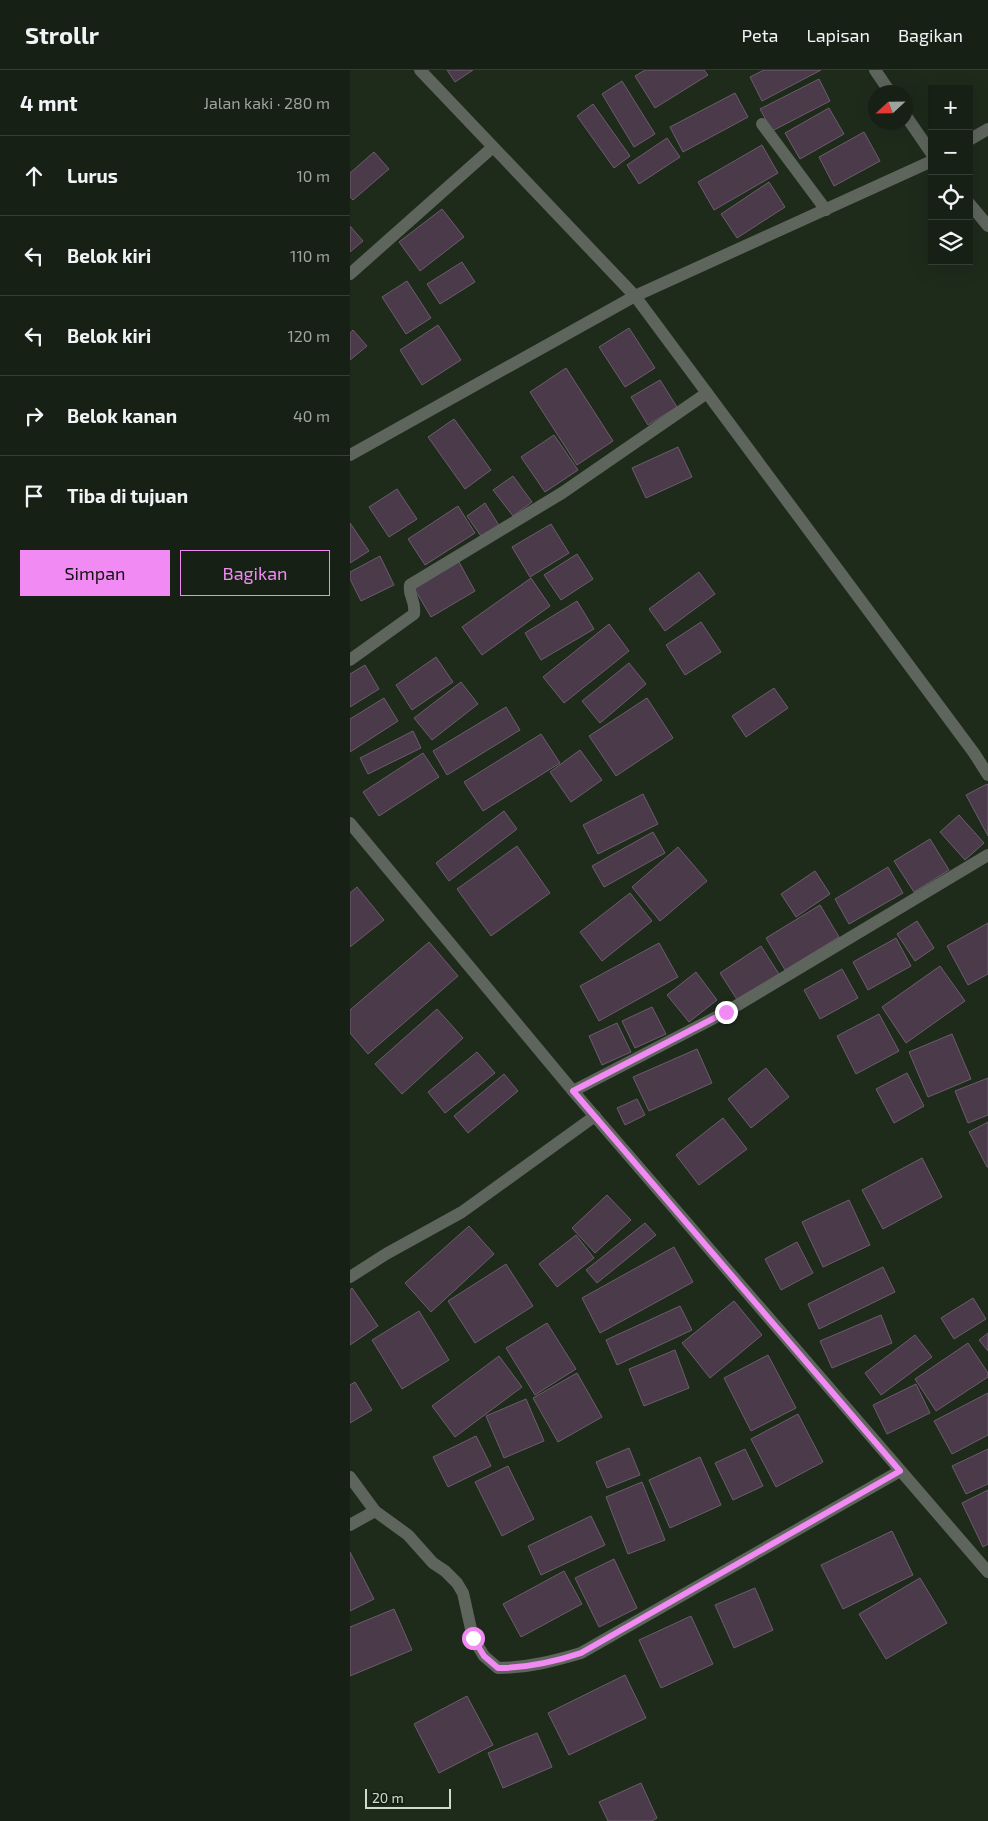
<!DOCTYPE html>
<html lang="id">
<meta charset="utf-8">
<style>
body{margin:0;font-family:"Exo 2",sans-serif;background:#232d22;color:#f1f3f6}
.controls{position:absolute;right:15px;top:15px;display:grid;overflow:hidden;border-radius:0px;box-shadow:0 5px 20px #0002}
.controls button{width:45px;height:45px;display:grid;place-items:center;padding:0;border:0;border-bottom:1px solid #353e34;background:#162014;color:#f1f3f6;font:25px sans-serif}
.compass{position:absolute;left:518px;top:15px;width:45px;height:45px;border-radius:50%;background:#162014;box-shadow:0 5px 20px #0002;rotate:248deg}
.scale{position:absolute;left:15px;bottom:12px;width:86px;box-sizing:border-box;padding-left:5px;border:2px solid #d1dacf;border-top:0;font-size:14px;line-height:18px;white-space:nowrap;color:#d1dacf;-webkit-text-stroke:4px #152212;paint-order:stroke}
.stop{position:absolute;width:15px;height:15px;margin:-11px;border:4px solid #f28af3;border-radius:50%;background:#fff}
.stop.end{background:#f28af3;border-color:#fff;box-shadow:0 1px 5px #0008}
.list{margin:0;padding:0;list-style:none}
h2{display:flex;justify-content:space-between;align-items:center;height:65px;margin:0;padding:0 20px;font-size:21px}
h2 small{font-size:16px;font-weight:400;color:#9ea3a0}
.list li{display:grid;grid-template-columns:32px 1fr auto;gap:15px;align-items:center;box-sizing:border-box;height:80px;padding:0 20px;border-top:1px solid #353e34}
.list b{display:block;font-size:19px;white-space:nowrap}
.list em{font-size:16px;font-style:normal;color:#9ea3a0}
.actions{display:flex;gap:10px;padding:15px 20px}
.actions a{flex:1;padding:11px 0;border:1px solid #f28af3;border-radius:0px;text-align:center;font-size:18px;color:#f28af3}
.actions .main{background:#f28af3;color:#111}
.icon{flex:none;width:28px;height:28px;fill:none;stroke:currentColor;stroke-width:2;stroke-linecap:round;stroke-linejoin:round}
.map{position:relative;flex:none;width:638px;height:1751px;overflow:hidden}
header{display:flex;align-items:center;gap:30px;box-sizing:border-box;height:70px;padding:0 25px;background:#162014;border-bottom:1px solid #353e34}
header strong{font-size:24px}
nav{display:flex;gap:28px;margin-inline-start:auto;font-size:18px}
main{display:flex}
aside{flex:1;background:#162014}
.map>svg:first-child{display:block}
.building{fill:#4a3a4a;stroke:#6d5c6d}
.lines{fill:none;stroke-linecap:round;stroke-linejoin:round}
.minor{stroke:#5e655d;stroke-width:12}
.route{stroke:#f28af3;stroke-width:6}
</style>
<header>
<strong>Strollr</strong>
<nav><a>Peta</a><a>Lapisan</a><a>Bagikan</a></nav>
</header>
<main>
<aside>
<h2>4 mnt<small>Jalan kaki · 280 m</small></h2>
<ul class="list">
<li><svg class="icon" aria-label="ahead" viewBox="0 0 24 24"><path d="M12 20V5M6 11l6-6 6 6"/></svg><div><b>Lurus</b></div><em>10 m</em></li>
<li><svg class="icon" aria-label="left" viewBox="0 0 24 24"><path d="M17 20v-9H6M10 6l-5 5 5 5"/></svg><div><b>Belok kiri</b></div><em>110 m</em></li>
<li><svg class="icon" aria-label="left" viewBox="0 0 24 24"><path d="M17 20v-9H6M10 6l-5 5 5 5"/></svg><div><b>Belok kiri</b></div><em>120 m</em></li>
<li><svg class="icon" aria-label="right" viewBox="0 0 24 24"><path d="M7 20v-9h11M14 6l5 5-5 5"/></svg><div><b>Belok kanan</b></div><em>40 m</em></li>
<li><svg class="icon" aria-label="arrive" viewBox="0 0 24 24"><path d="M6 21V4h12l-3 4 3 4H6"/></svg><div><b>Tiba di tujuan</b></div></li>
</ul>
<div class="actions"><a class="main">Simpan</a><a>Bagikan</a></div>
</aside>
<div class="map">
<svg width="638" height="1751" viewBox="0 0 638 1751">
<rect width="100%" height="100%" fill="#1e2b1b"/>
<!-- building -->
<g class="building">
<polygon points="97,0 123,0 105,12"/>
<polygon points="295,0 354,0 358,5 305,38 285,6"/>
<polygon points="414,0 471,0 412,31 400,7"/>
<polygon points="469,9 480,31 422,61 410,39"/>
<polygon points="272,11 305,64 284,77 252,24"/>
<polygon points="385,23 398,47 333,82 320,57"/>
<polygon points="243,34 280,86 264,98 227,46"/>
<polygon points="479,38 494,64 450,89 435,63"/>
<polygon points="514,62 530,91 484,116 469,87"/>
<polygon points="317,68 330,87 289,114 277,95"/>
<polygon points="412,75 428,103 364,140 348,112"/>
<polygon points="24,82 39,99 3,130 0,127 0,103"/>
<polygon points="419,112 435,137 387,168 371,144"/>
<polygon points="92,139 114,167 70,201 49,172"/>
<polygon points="0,156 13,171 0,182"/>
<polygon points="112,192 125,212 90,234 77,214"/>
<polygon points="57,211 81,248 56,264 32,227"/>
<polygon points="88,255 111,290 72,315 50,280"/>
<polygon points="279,258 305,298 275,317 249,277"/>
<polygon points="3,260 17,276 0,290 0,263"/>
<polygon points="216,298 263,371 227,395 180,322"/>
<polygon points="310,310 327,337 298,355 281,327"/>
<polygon points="104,349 141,400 115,419 78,367"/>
<polygon points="204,365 228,400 195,422 171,387"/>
<polygon points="328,377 342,407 296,428 282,398"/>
<polygon points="163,406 182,432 163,446 143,420"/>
<polygon points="47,419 67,449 39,467 19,437"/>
<polygon points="135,433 150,457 133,469 117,446"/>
<polygon points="108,436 125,463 75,495 58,469"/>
<polygon points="0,453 19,481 0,493"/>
<polygon points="201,454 219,483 180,507 162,477"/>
<polygon points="227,484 243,509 211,530 194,505"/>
<polygon points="30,486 44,515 11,531 0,509 0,502"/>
<polygon points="109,492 125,521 81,547 64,518"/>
<polygon points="349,502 365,524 315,561 299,539"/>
<polygon points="181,508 200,536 132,585 112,557"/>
<polygon points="227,531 244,559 191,590 175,563"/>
<polygon points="351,552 371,582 335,605 316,575"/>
<polygon points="259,554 279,581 214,633 193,607"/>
<polygon points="86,587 103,612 62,640 46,615"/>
<polygon points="279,593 296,614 250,653 232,631"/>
<polygon points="15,595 29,619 0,637 0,604"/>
<polygon points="111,612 128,634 82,670 64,648"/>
<polygon points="424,618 438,638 396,667 382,646"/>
<polygon points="34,628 48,651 0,682 0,649"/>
<polygon points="297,628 323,668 266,706 239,666"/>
<polygon points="156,637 170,660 97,705 83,681"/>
<polygon points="63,661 71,678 18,704 10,688"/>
<polygon points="191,664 210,693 133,741 114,712"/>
<polygon points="230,680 252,710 221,732 200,702"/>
<polygon points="73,683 89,707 29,746 13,722"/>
<polygon points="637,714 638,715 638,766 616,725"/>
<polygon points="293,724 308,754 248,784 233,755"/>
<polygon points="154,741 167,759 99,811 86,793"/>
<polygon points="609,745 634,773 615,790 590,762"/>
<polygon points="303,762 315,783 254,817 242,796"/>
<polygon points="580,769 599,800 564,822 544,791"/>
<polygon points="167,776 200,823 141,866 107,819"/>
<polygon points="328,777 357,811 310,851 282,817"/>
<polygon points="538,797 553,823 499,854 485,829"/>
<polygon points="465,801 480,824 446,847 431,824"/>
<polygon points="7,817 34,850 0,877 0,823"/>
<polygon points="280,823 302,851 252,891 230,862"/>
<polygon points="470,835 489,867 435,900 416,868"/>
<polygon points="567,851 584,878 565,891 547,864"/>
<polygon points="638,853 638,904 618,915 597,876"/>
<polygon points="546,868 561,896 518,920 503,892"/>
<polygon points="79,872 108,906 18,984 0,963 0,940"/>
<polygon points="309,873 328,907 249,951 230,916"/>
<polygon points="411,876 429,904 388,931 370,903"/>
<polygon points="590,896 615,931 556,973 532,937"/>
<polygon points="492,899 508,928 470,949 454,920"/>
<polygon points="346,902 367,930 339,952 317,925"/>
<polygon points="302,937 316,964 285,978 272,951"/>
<polygon points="87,939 113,968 52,1024 25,994"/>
<polygon points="529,944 549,981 506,1004 487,966"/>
<polygon points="267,953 281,982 252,995 239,966"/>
<polygon points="602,964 621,1009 578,1027 559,982"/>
<polygon points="347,979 362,1013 299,1041 283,1007"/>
<polygon points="127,982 145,1003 95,1043 78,1022"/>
<polygon points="416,998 439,1027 401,1058 378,1029"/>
<polygon points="557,1003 574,1036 544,1053 526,1019"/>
<polygon points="154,1004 168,1021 118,1063 104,1046"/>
<polygon points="638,1008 638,1045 618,1053 605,1021"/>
<polygon points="287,1029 295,1045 275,1055 267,1038"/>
<polygon points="373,1048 397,1079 349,1115 326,1085"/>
<polygon points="638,1052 638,1097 637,1097 619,1062"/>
<polygon points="572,1088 592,1127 533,1159 512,1120"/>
<polygon points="257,1125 281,1150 245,1183 222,1158"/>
<polygon points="499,1130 520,1175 473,1197 452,1152"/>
<polygon points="295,1153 306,1165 247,1213 236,1200"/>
<polygon points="119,1156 144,1184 81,1242 55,1213"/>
<polygon points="226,1165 244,1188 207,1217 189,1194"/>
<polygon points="447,1172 463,1203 431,1220 415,1189"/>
<polygon points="324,1177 343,1212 250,1263 232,1228"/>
<polygon points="156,1194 183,1236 125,1273 98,1231"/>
<polygon points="533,1197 545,1222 469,1259 458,1234"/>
<polygon points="2,1218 28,1256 0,1275 0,1220"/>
<polygon points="623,1228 636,1249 604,1269 591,1248"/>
<polygon points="384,1231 412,1265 360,1308 332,1273"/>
<polygon points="330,1236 342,1260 267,1295 256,1270"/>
<polygon points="69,1241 99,1290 52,1319 22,1270"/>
<polygon points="531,1245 542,1273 482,1298 470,1271"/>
<polygon points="197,1253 226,1299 185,1325 156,1278"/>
<polygon points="638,1263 638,1281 629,1270"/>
<polygon points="565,1265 582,1287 531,1325 515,1303"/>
<polygon points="618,1273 638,1303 638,1307 586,1341 565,1309"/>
<polygon points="325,1280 339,1318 294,1336 279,1299"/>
<polygon points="418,1285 446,1338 401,1361 374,1308"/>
<polygon points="149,1286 172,1317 105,1367 82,1336"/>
<polygon points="227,1303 252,1347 208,1372 183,1328"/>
<polygon points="5,1312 22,1340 0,1353 0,1315"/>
<polygon points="566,1314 580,1343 537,1364 523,1335"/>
<polygon points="638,1323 638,1365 602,1384 584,1351"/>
<polygon points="176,1329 194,1371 154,1388 136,1346"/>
<polygon points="448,1344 473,1392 426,1417 401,1369"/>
<polygon points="126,1366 141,1396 98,1417 83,1387"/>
<polygon points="279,1378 290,1405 257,1418 246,1392"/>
<polygon points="395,1379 413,1416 383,1430 365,1393"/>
<polygon points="638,1379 638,1414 616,1424 602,1396"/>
<polygon points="350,1387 371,1435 320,1458 299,1410"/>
<polygon points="158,1396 184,1449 152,1466 125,1412"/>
<polygon points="292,1412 315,1470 278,1484 256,1427"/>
<polygon points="638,1420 638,1474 633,1477 612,1433"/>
<polygon points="241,1446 255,1475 191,1505 178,1476"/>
<polygon points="542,1461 563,1505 493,1539 471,1495"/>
<polygon points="0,1482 24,1529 0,1541"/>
<polygon points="264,1489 287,1538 249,1557 225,1508"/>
<polygon points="214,1501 232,1534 171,1567 153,1534"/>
<polygon points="570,1508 597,1553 536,1589 509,1544"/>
<polygon points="405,1518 423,1560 384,1578 365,1535"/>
<polygon points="44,1539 62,1580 0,1606 0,1557"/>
<polygon points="341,1546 363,1594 311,1618 289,1570"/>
<polygon points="275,1605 296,1648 219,1685 198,1643"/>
<polygon points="117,1626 143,1675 89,1703 64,1654"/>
<polygon points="187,1663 202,1697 153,1718 138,1683"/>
<polygon points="291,1713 307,1748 302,1751 258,1751 249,1732"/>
</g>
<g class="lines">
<!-- minor -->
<g class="minor">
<polyline points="70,0 285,226 624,683 638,705"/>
<polyline points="525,0 540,22"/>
<polyline points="556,46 582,84"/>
<polyline points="412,54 476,140"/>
<polyline points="619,70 638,59"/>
<polyline points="619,133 638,156"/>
<polyline points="0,204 143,77"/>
<polyline points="0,385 285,226 582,91"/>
<path d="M0,590L64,544C66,529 58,527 60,515L212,423L357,323"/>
<polyline points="0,753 223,1021 638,1502"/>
<polyline points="223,1021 376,942 638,785"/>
<polyline points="0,1207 36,1184 112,1142 245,1046"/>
<path d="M0,1407L25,1441L58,1465L83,1493L95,1501L107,1513L113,1523L123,1568L134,1586L148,1598C177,1598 204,1591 231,1583L550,1401"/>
<polyline points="0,1455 25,1441"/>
</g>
</g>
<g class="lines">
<!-- route -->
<path class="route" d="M123,1568L134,1586L148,1598C177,1598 204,1592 231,1583L550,1401L223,1021L376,942"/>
</g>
</svg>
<div class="controls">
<button>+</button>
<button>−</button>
<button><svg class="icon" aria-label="locate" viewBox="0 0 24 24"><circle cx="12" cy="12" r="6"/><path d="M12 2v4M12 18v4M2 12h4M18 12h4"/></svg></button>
<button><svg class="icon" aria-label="layers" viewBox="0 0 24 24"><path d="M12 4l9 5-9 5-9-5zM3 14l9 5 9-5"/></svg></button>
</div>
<svg class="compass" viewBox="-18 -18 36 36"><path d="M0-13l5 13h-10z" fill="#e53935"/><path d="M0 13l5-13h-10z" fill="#9ea3a0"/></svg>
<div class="scale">20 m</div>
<div class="stop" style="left:123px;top:1568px"></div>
<div class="stop end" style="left:376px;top:942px"></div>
</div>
</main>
